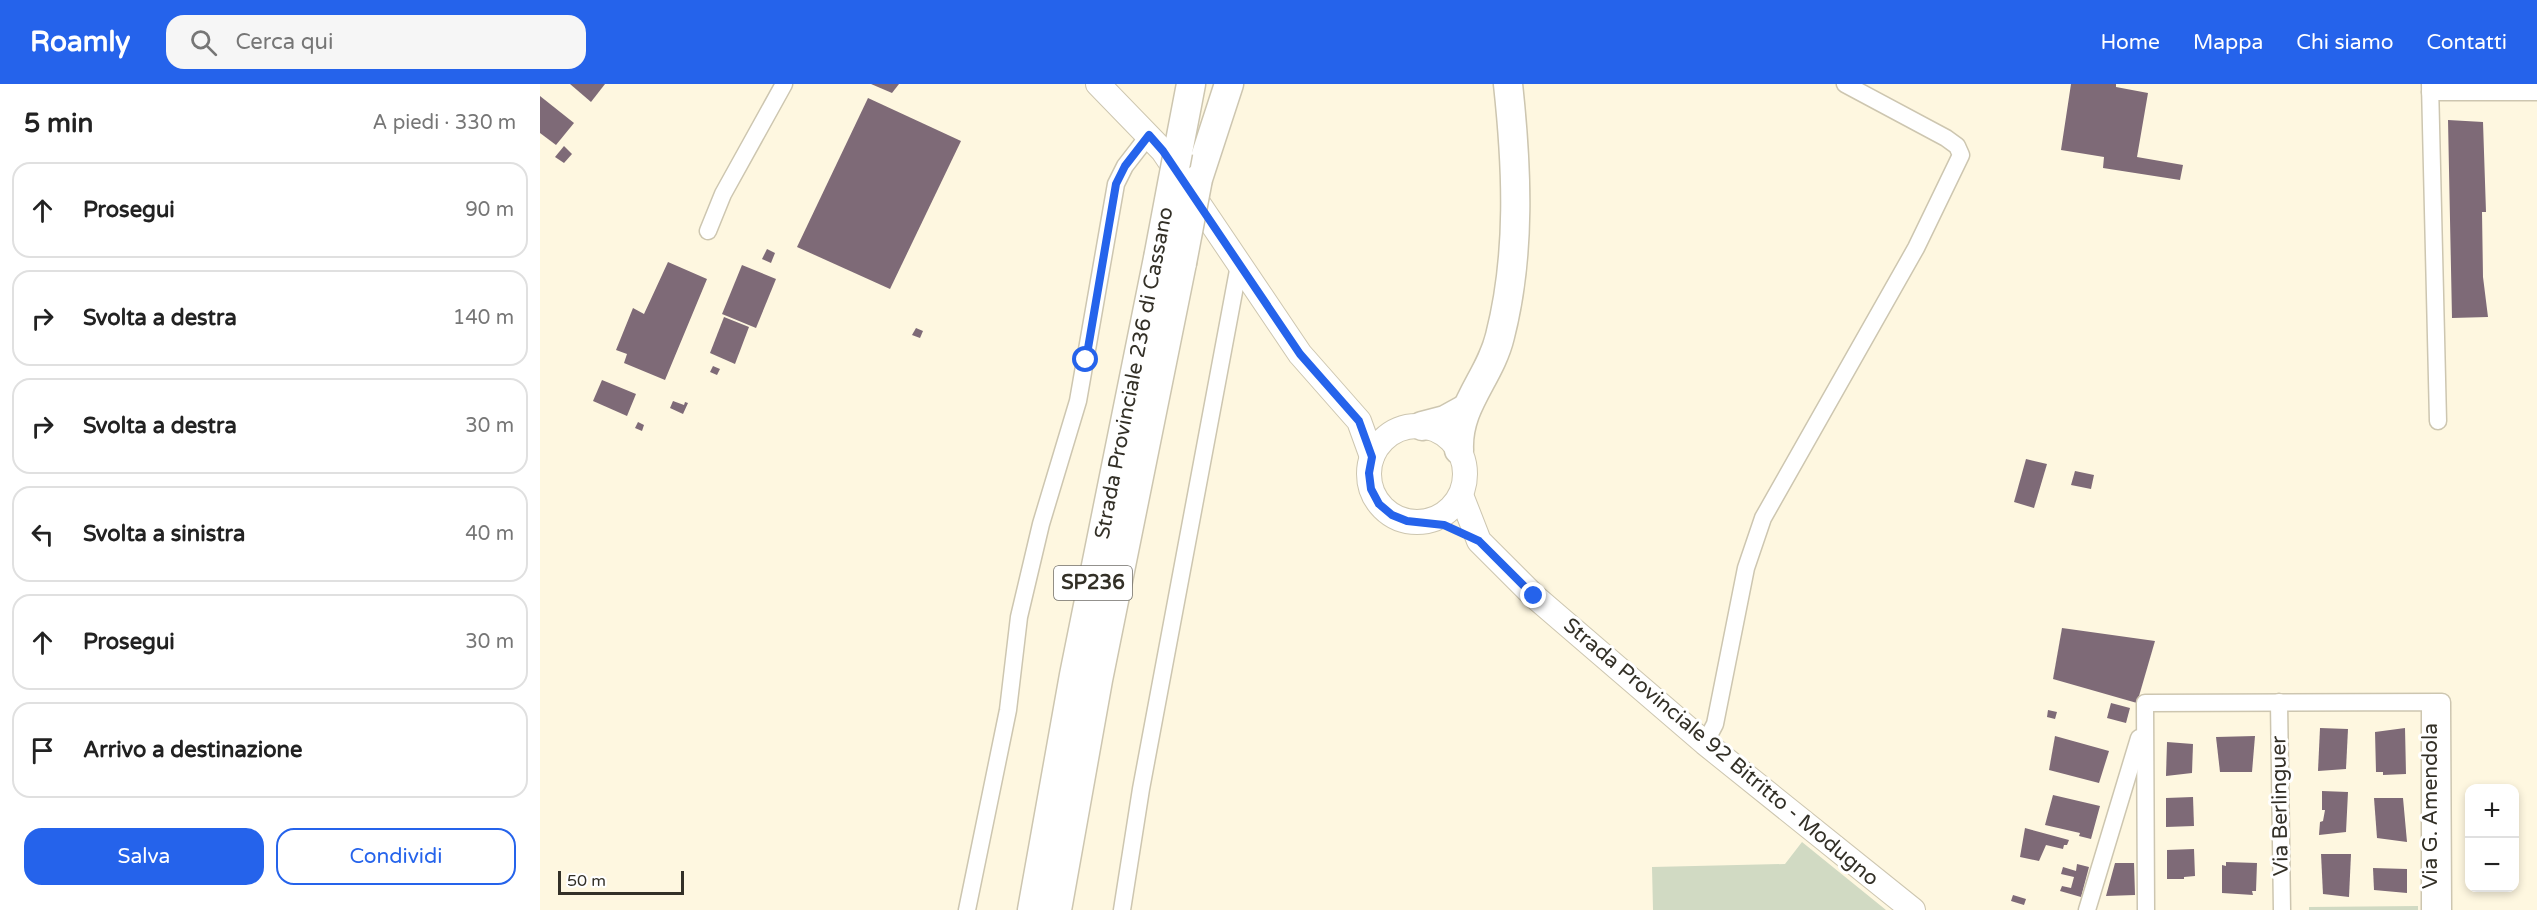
<!DOCTYPE html>
<html lang="it">
<meta charset="utf-8">
<style>
body{margin:0;font-family:"Varela Round",sans-serif;background:#f6f6f6;color:#222}
.controls{position:absolute;right:18px;bottom:18px;display:grid;overflow:hidden;border-radius:12px;box-shadow:0 3px 9px #0003}
.controls button{width:54px;height:54px;display:grid;place-items:center;padding:0;border:0;border-bottom:2px solid #e0e0e0;background:#fff;color:#222;font:30px sans-serif}
.scale{position:absolute;left:18px;bottom:15px;width:126px;box-sizing:border-box;padding-left:6px;border:3px solid #333027;border-top:0;font-size:16px;line-height:21px;white-space:nowrap;color:#333027;-webkit-text-stroke:4px #fff;paint-order:stroke}
.stop{position:absolute;width:18px;height:18px;margin:-14px;border:4px solid #2563eb;border-radius:50%;background:#fff}
.stop.end{background:#2563eb;border-color:#fff;box-shadow:0 2px 6px #0008}
.list{margin:0;padding:0;list-style:none}
h2{display:flex;justify-content:space-between;align-items:center;height:78px;margin:0;padding:0 24px;font-size:26px}
h2 small{font-size:20px;font-weight:400;color:#767676}
.list li{display:grid;grid-template-columns:39px 1fr auto;gap:18px;align-items:center;box-sizing:border-box;height:96px;margin:0 12px 12px;padding:0 12px;border:2px solid #e0e0e0;border-radius:18px}
.list b{display:block;font-size:22px;white-space:nowrap}
.list em{font-size:20px;font-style:normal;color:#767676}
.actions{display:flex;gap:12px;padding:18px 24px}
.actions a{flex:1;padding:14px 0;border:2px solid #2563eb;border-radius:18px;text-align:center;font-size:21px;color:#2563eb}
.actions .main{background:#2563eb;color:#fff}
.icon{flex:none;width:33px;height:33px;fill:none;stroke:currentColor;stroke-width:2;stroke-linecap:round;stroke-linejoin:round}
.map{position:relative;flex:none;width:1997px;height:826px;overflow:hidden}
header{display:flex;align-items:center;gap:36px;box-sizing:border-box;height:84px;padding:0 30px;background:#2563eb;color:#fff}
header strong{font-size:28px}
nav{display:flex;gap:33px;margin-inline-start:auto;font-size:21px}
.search{width:420px;height:54px;background:#f6f6f6;display:flex;align-items:center;gap:15px;box-sizing:border-box;padding:0 21px;border-radius:18px;color:#767676;font-size:22px}
main{display:flex}
aside{flex:1;background:#fff}
.map>svg:first-child{display:block}
.green{fill:#d1dac3}
.building{fill:#7e6a77}
.lines{fill:none;stroke-linecap:round;stroke-linejoin:round}
.minor-casing{stroke:#cdc6b0;stroke-width:19}
.secondary-casing{stroke:#cdc6b0;stroke-width:26}
.trunk-casing{stroke:#cdc6b0;stroke-width:31}
.minor{stroke:#fff;stroke-width:16}
.secondary{stroke:#fff;stroke-width:24}
.trunk{stroke:#fff;stroke-width:28}
.trunk-bridge-casing{stroke:#cdc6b0;stroke-width:31;stroke-linecap:butt}
.trunk-bridge{stroke:#fff;stroke-width:28}
.route{stroke:#2563eb;stroke-width:8}
.labels{text-anchor:middle;dominant-baseline:central;stroke-width:6;stroke-linejoin:round;paint-order:stroke}
.shield{fill:#fff;stroke:#706e68;stroke-width:1.5}
.shield-label{font-size:20px;font-weight:bold;fill:#333027}
.street-label{font-size:21px;fill:#333027;stroke:#fff}
</style>
<header>
<strong>Roamly</strong>
<div class="search"><svg class="icon" aria-label="search" viewBox="0 0 24 24"><circle cx="10" cy="10" r="6"/><path d="M15 15l6 6"/></svg>Cerca qui</div>
<nav><a>Home</a><a>Mappa</a><a>Chi siamo</a><a>Contatti</a></nav>
</header>
<main>
<aside>
<h2>5 min<small>A piedi · 330 m</small></h2>
<ul class="list">
<li><svg class="icon" aria-label="ahead" viewBox="0 0 24 24"><path d="M12 20V5M6 11l6-6 6 6"/></svg><div><b>Prosegui</b></div><em>90 m</em></li>
<li><svg class="icon" aria-label="right" viewBox="0 0 24 24"><path d="M7 20v-9h11M14 6l5 5-5 5"/></svg><div><b>Svolta a destra</b></div><em>140 m</em></li>
<li><svg class="icon" aria-label="right" viewBox="0 0 24 24"><path d="M7 20v-9h11M14 6l5 5-5 5"/></svg><div><b>Svolta a destra</b></div><em>30 m</em></li>
<li><svg class="icon" aria-label="left" viewBox="0 0 24 24"><path d="M17 20v-9H6M10 6l-5 5 5 5"/></svg><div><b>Svolta a sinistra</b></div><em>40 m</em></li>
<li><svg class="icon" aria-label="ahead" viewBox="0 0 24 24"><path d="M12 20V5M6 11l6-6 6 6"/></svg><div><b>Prosegui</b></div><em>30 m</em></li>
<li><svg class="icon" aria-label="arrive" viewBox="0 0 24 24"><path d="M6 21V4h12l-3 4 3 4H6"/></svg><div><b>Arrivo a destinazione</b></div></li>
</ul>
<div class="actions"><a class="main">Salva</a><a>Condividi</a></div>
</aside>
<div class="map">
<svg width="1997" height="826" viewBox="0 0 1997 826">
<rect width="100%" height="100%" fill="#fef7e0"/>
<!-- green -->
<g class="green">
<polygon points="1262,758 1346,826 1113,826 1112,783 1245,780"/>
<polygon points="1878,822 1878,826 1769,826 1769,823"/>
</g>
<!-- building -->
<g class="building">
<polygon points="30,0 65,0 51,18"/>
<polygon points="331,0 359,0 352,9"/>
<polygon points="1531,0 1576,0 1576,3 1608,9 1597,73 1643,81 1640,96 1563,84 1564,73 1521,66"/>
<polygon points="0,12 34,39 16,61 0,49"/>
<polygon points="328,14 421,57 350,205 257,163"/>
<polygon points="1908,36 1943,38 1946,128 1942,128 1943,193 1948,233 1912,234"/>
<polygon points="24,62 32,70 24,79 15,73"/>
<polygon points="227,165 235,169 231,179 222,175"/>
<polygon points="128,178 167,195 125,296 84,279 87,270 76,266 93,224 104,230"/>
<polygon points="202,181 236,195 216,244 182,230"/>
<polygon points="184,233 209,243 195,280 170,269"/>
<polygon points="376,244 383,247 380,254 372,251"/>
<polygon points="173,282 180,285 177,291 170,288"/>
<polygon points="62,296 96,310 87,332 53,317"/>
<polygon points="133,317 144,321 145,318 148,319 143,330 130,324"/>
<polygon points="98,338 104,341 102,347 95,344"/>
<polygon points="1486,375 1507,380 1494,424 1474,418"/>
<polygon points="1535,387 1554,391 1551,405 1531,401"/>
<polygon points="1522,544 1615,557 1597,619 1513,595"/>
<polygon points="1571,619 1590,624 1586,639 1567,634"/>
<polygon points="1508,626 1517,628 1515,635 1507,633"/>
<polygon points="1780,644 1808,645 1806,685 1778,687"/>
<polygon points="1865,644 1866,690 1843,691 1843,688 1836,688 1835,648"/>
<polygon points="1515,652 1569,667 1559,699 1509,686"/>
<polygon points="1715,652 1712,688 1680,688 1676,653"/>
<polygon points="1627,658 1653,660 1652,689 1626,692"/>
<polygon points="1782,707 1808,708 1806,748 1779,751 1780,738 1783,737 1785,726 1782,726"/>
<polygon points="1513,711 1560,722 1551,755 1539,752 1540,749 1505,741"/>
<polygon points="1653,713 1654,742 1626,743 1626,714"/>
<polygon points="1834,714 1863,714 1867,758 1837,754"/>
<polygon points="1485,744 1529,756 1527,761 1524,761 1523,765 1506,761 1499,777 1480,773"/>
<polygon points="1654,765 1655,792 1644,793 1644,795 1627,795 1627,766"/>
<polygon points="1781,770 1811,770 1809,813 1783,810"/>
<polygon points="1686,778 1717,779 1716,807 1712,807 1713,811 1682,809 1682,781 1686,782"/>
<polygon points="1575,779 1594,779 1595,811 1566,812"/>
<polygon points="1537,780 1549,783 1541,813 1520,807 1522,802 1531,804 1534,793 1521,790 1523,783 1536,787"/>
<polygon points="1833,784 1867,785 1867,809 1834,806"/>
<polygon points="1473,811 1486,815 1484,821 1471,817"/>
</g>
<g class="lines">
<!-- minor casing -->
<g class="minor-casing">
<g id="minor">
<polyline points="1890,0 1898,337"/>
<polyline points="1890,8 1997,8"/>
<polyline points="168,147 183,110 244,0"/>
<polyline points="1739,618 1742,826"/>
<polyline points="1890,619 1890,826"/>
<polyline points="1165,659 1175,640 1206,484 1223,434 1376,164 1421,71 1417,62 1406,54 1305,0"/>
<polyline points="427,826 468,626 479,533 501,440 538,317 576,100 585,82 609,51"/>
<polyline points="582,826 601,705 699,181"/>
<polyline points="1547,826 1599,654"/>
<polyline points="1606,826 1605,619 1902,618 1903,826"/>
</g>
</g>
<!-- secondary casing -->
<g class="secondary-casing">
<g id="secondary">
<polyline points="558,0 623,67 760,270 819,337 832,373"/>
<circle cx="877" cy="390" r="48"/>
<polyline points="921,411 939,457 994,512 1165,659 1373,826"/>
</g>
</g>
<!-- trunk casing -->
<g class="trunk-casing">
<g id="trunk">
<polyline points="638,68 651,0"/>
<polyline points="658,95 689,0"/>
<polyline points="882,342 905,336 925,325"/>
<path d="M919,366C917,321 950,294 960,252C981,170 977,83 968,0"/>
<polyline points="492,826 534,591 618,174"/>
<polyline points="517,826 558,596 642,179"/>
</g>
</g>
<!-- minor -->
<use href="#minor" class="minor"/>
<!-- secondary -->
<use href="#secondary" class="secondary"/>
<!-- trunk -->
<use href="#trunk" class="trunk"/>
<!-- trunk-bridge casing -->
<g class="trunk-bridge-casing">
<g id="trunk-bridge">
<polyline points="618,174 638,68"/>
<polyline points="642,179 658,95"/>
</g>
</g>
<!-- trunk-bridge -->
<use href="#trunk-bridge" class="trunk-bridge"/>
</g>
<g class="lines">
<!-- route -->
<polyline class="route" points="546,276 576,100 585,82 609,51 623,67 760,270 819,337 832,373 829,389 831,405 839,420 852,431 867,437 904,441 939,457 994,512"/>
</g>
<g class="labels">
<!-- shield labels -->
<rect class="shield" x="514" y="482" width="78" height="34" rx="4.5"/>
<g class="shield-label">
<text x="553" y="499">SP236</text>
</g>
<!-- street labels -->
<g class="street-label">
<text transform="translate(594 289) rotate(-79)">Strada Provinciale 236 di Cassano</text>
<text transform="translate(1181 668) rotate(40)">Strada Provinciale 92 Bitritto - Modugno</text>
<text transform="translate(1740 722) rotate(-91)">Via Berlinguer</text>
<text transform="translate(1890 722) rotate(-90)">Via G. Amendola</text>
</g>
</g>
</svg>
<div class="controls">
<button>+</button>
<button>−</button>
</div>
<div class="scale">50 m</div>
<div class="stop" style="left:546px;top:276px"></div>
<div class="stop end" style="left:994px;top:512px"></div>
</div>
</main>
